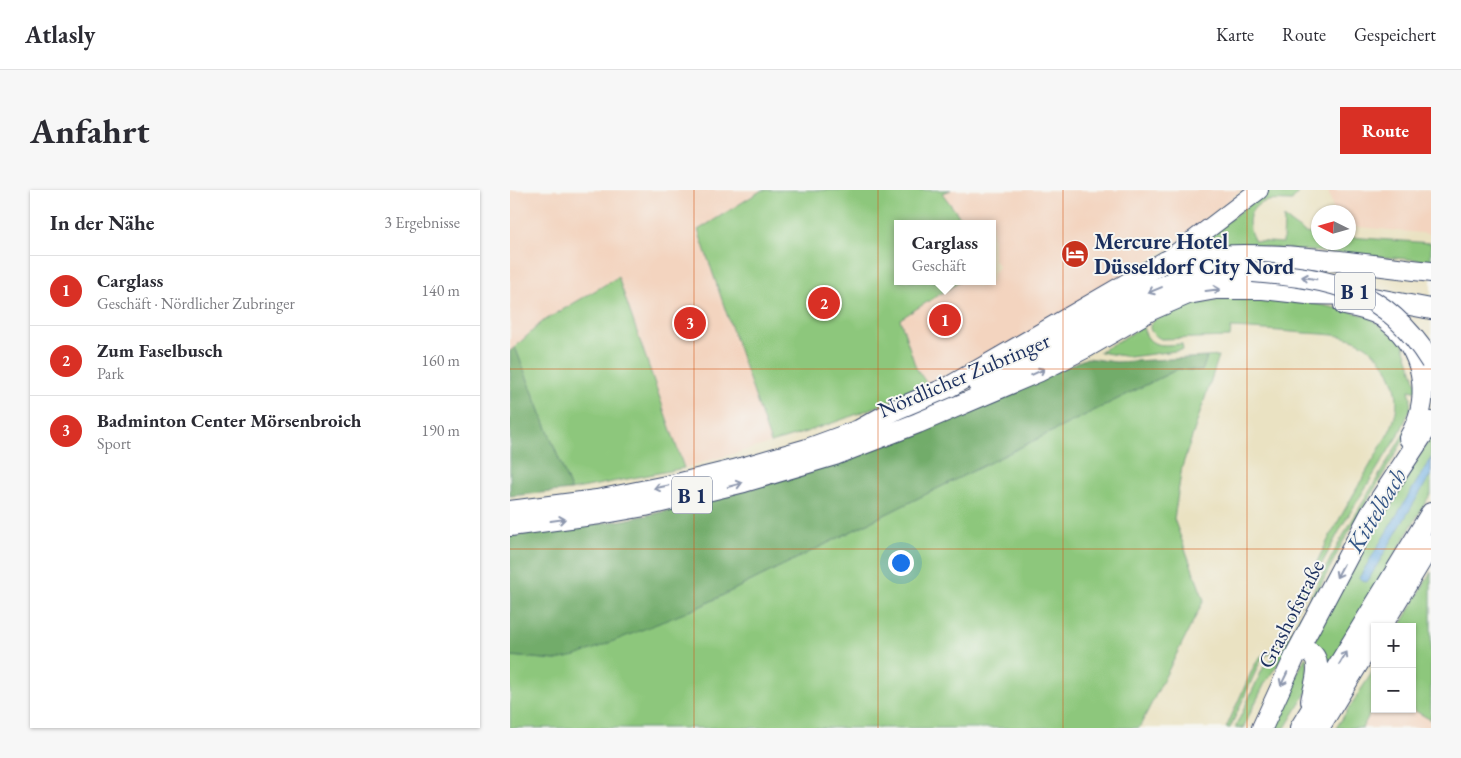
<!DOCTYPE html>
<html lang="de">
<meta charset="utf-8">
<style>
body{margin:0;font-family:"EB Garamond",serif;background:#f7f7f7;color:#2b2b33}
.controls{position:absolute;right:15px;bottom:15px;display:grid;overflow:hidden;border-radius:0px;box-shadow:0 1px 4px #0004}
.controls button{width:45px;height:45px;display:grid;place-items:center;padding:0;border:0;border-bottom:1px solid #e1e1e2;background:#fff;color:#2b2b33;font:25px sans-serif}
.compass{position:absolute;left:801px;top:15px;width:45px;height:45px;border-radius:50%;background:#fff;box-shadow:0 1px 4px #0004;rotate:275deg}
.you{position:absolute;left:390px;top:372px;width:18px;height:18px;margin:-12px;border:4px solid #fff;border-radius:50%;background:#1a73e8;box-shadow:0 0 0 8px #1a73e833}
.badge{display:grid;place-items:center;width:32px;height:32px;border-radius:50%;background:#d93025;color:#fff;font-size:16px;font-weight:700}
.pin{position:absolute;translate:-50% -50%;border:2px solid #fff;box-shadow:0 1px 5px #0006}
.popup{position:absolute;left:384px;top:30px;width:102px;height:65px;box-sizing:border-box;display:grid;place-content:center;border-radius:0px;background:#fff;filter:drop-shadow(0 1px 4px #0005);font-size:16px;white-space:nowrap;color:#7c7c81}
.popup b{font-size:19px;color:#2b2b33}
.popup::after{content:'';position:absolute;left:50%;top:100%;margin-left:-10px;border:10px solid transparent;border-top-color:#fff}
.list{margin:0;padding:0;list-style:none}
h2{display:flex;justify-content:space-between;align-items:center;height:65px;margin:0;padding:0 20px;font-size:21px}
h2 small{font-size:16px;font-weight:400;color:#7c7c81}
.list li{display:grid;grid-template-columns:32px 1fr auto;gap:15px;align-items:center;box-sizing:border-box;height:70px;padding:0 20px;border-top:1px solid #e1e1e2}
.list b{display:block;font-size:19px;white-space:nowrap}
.list p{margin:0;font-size:16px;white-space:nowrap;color:#7c7c81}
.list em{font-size:16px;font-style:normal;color:#7c7c81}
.map{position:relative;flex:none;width:921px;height:538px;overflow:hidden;border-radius:0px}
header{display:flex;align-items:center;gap:30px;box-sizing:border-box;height:70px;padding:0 25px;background:#fff;border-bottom:1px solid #e1e1e2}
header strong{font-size:24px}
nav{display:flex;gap:28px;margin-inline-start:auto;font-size:18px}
.intro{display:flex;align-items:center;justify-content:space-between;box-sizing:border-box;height:120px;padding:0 30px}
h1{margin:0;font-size:35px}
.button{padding:12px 22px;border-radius:0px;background:#d93025;color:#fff;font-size:18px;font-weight:700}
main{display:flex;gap:30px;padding:0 30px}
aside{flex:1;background:#fff;border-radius:0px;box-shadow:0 1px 4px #0004}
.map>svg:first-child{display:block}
.built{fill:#f3d4bf}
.green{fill:#8dc77b;stroke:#547b6c}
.forest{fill:#72ac6b;stroke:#466e64}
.water{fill:#6eaee2;stroke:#446ea0}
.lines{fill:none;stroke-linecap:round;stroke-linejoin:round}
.secondary-casing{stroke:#3a4a6d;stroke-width:20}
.primary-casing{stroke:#3a4a6d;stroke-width:22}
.secondary{stroke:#fff;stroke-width:18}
.primary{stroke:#fff;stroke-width:20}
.primary-bridge-casing{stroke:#3a4a6d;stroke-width:22;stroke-linecap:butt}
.primary-bridge{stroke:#fff;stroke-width:20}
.oneway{stroke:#8d97ae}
.grid{fill:none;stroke:#d45514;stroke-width:1;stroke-opacity:0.55}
.labels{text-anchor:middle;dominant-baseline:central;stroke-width:4;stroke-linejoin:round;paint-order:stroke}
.shield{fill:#f6f6f2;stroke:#5d6b8a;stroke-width:1}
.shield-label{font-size:21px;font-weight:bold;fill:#1b2f5e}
.poi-label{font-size:22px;font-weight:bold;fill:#1b2f5e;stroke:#f6f6f2;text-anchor:start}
.street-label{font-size:22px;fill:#1b2f5e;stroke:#f6f6f2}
.water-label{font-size:24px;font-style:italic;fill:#345586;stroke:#f6f6f2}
</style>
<header>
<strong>Atlasly</strong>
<nav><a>Karte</a><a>Route</a><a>Gespeichert</a></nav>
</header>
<div class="intro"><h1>Anfahrt</h1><a class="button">Route</a></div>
<main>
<aside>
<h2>In der Nähe<small>3 Ergebnisse</small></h2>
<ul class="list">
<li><span class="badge">1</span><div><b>Carglass</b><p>Geschäft · Nördlicher Zubringer</p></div><em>140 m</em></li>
<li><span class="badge">2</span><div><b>Zum Faselbusch</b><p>Park</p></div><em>160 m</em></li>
<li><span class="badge">3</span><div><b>Badminton Center Mörsenbroich</b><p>Sport</p></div><em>190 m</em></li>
</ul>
</aside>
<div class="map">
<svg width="921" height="538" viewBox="0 0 921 538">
<rect width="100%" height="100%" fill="#f6f6f2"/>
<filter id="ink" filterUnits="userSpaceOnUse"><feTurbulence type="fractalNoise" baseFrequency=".02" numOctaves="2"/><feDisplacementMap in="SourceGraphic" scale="10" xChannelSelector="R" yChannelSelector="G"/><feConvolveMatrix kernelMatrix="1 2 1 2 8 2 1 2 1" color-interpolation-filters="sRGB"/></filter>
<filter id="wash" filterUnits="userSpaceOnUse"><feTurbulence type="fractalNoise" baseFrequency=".0096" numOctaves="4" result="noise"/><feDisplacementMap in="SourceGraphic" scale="20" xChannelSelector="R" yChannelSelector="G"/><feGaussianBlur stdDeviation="1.12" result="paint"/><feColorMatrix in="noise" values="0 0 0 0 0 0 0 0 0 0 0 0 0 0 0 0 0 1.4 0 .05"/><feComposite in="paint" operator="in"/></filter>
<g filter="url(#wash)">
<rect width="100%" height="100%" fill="#eae2c2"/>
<!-- built -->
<g class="built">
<polygon points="0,0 252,0 188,40 261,253 174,278 108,88 5,157 0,161"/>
<polygon points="441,0 732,0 662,56 526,141 418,195 406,178 390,129 451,91 462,91 468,97 474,91 482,91 483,83 489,77 483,68 482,34 455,34 431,3"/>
<polygon points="818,0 921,0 921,44 839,36 838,22 824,22"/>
<polygon points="865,503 865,519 902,519 921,531 921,538 845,538"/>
</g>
<!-- green -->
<g class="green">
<path d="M252,0H441L432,3L455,34H388V91H451L390,129L406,178L418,195C367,218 314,237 261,253L188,40Z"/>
<path d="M758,0H787V4L782,11C775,11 766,10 758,11C737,15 735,36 745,51L773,53L774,28L795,43L808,45V52H838L839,47L921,53V71L731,55L679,61Z"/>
<polygon points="108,87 174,278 61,300 5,157 32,132"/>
<path d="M722,107L801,113L840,121L859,127L893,153L909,202L899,200L901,208L900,220L890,242L832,336L766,459L754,467L750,472L720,538H716L744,476L751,466L762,461L822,342L879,242C888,224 890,205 881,186C875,172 862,158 847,151C831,144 811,144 794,143C770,141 746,139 721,138L720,147L651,149C643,145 635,138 644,130L675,116Z"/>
<path d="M633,137C639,159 653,155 672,154L673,160L620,167L589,162Z"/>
<polygon points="709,166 672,277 664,329 694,410 629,538 0,538 0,466 46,470 187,418 668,179 692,181 697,167"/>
<polygon points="896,240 899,241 833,352 777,461 755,493 733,538 725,538 754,476 772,460 830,351"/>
<polygon points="921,247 921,303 817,480 802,455 844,375"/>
<polygon points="921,382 921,530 902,519 902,437 890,437"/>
<polygon points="795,468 797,468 798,500 775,538 761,538"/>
<polygon points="865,478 865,515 852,538 826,538"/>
</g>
<!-- forest -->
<g class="forest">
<polygon points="5,157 61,300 0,306 0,161"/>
<polygon points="697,167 692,181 668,179 187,418 66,466 46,470 0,466 0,346 114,330 194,313 287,284 433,230 577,168 606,172"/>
</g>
<!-- water -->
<polygon class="water" points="921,268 921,284 857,392 849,388"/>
</g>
<g filter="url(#ink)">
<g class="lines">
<!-- secondary casing -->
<g class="secondary-casing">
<polyline id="secondary" points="656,71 749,0"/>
</g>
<!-- primary casing -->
<g class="primary-casing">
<g id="primary">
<path d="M834,115C846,117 860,120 871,126C876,129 881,134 886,138C916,168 921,211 899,248"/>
<polyline points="468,194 637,103 667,90 690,84 710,81 743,82"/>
<path d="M0,321L87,310L171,293L224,280L297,259L349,240L387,219L439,197L656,71C743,56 834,72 921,82"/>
<polyline points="0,336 90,324 135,316 234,292 325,265 408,233 528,182 577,157 641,120 678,104 706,99 753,99 797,104 847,105 921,119"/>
<polyline points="871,437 921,354"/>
<path d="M787,462C791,460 794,460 799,462C815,469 803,498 801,511"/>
<polyline points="752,538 787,462 861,323 921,232"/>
<polyline points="790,538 921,323"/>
<polyline points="809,538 865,446"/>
</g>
</g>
<!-- secondary -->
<use href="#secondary" class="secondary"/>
<!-- primary -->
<use href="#primary" class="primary"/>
<!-- primary-bridge casing -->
<g class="primary-bridge-casing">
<path id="primary-bridge" d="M743,82C824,89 875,98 921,172"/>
</g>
<!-- primary-bridge -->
<use href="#primary-bridge" class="primary-bridge"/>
</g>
<!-- one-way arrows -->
<defs><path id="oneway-shaft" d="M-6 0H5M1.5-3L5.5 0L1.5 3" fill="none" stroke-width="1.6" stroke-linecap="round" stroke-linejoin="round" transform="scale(1.25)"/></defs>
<g class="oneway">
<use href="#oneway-shaft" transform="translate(799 88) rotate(-171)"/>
<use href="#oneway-shaft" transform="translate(645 100) rotate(157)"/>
<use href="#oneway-shaft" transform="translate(703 100) rotate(-7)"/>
<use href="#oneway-shaft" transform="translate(528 182) rotate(-25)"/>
<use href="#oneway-shaft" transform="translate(225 295) rotate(-15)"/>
<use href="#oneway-shaft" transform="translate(151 297) rotate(168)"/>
<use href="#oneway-shaft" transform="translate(48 330) rotate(-8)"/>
<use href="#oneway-shaft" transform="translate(830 381) rotate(118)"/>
<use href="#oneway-shaft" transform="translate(833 468) rotate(-59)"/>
<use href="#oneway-shaft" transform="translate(774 489) rotate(116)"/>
</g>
</g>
<!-- grid -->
<path class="grid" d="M184,0V538M368,0V538M553,0V538M737,0V538M0,179H921M0,359H921"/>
<!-- icons -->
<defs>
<g id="hotel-disc" transform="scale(1.4375)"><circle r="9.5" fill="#c8321e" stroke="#f6f6f2"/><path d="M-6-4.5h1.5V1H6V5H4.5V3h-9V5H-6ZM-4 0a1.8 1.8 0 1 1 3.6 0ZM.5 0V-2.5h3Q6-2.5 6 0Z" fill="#fff"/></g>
</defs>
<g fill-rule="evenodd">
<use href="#hotel-disc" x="565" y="64"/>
</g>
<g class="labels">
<!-- shield labels -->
<g class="shield">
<rect x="825" y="82.5" width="40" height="37" rx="4"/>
<rect x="162" y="286.5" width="40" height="37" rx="4"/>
</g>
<g class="shield-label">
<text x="845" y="101">B 1</text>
<text x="182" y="305">B 1</text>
</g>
<!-- poi labels -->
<g class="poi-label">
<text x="584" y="51">Mercure Hotel<tspan x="584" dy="25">Düsseldorf City Nord</tspan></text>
</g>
<!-- street labels -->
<g class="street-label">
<text transform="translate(454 185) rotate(-23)">Nördlicher Zubringer</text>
<text transform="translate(781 424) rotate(-63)">Grashofstraße</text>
</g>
<!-- water labels -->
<g class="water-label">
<text transform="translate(866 320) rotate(-59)">Kittelbach</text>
</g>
</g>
</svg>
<div class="controls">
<button>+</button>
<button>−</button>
</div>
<svg class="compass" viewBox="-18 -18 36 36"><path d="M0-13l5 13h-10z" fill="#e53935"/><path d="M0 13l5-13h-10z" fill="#7c7c81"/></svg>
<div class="you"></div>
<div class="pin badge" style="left:435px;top:130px">1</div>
<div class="popup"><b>Carglass</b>Geschäft</div>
<div class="pin badge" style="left:314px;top:113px">2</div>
<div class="pin badge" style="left:180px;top:133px">3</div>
</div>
</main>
